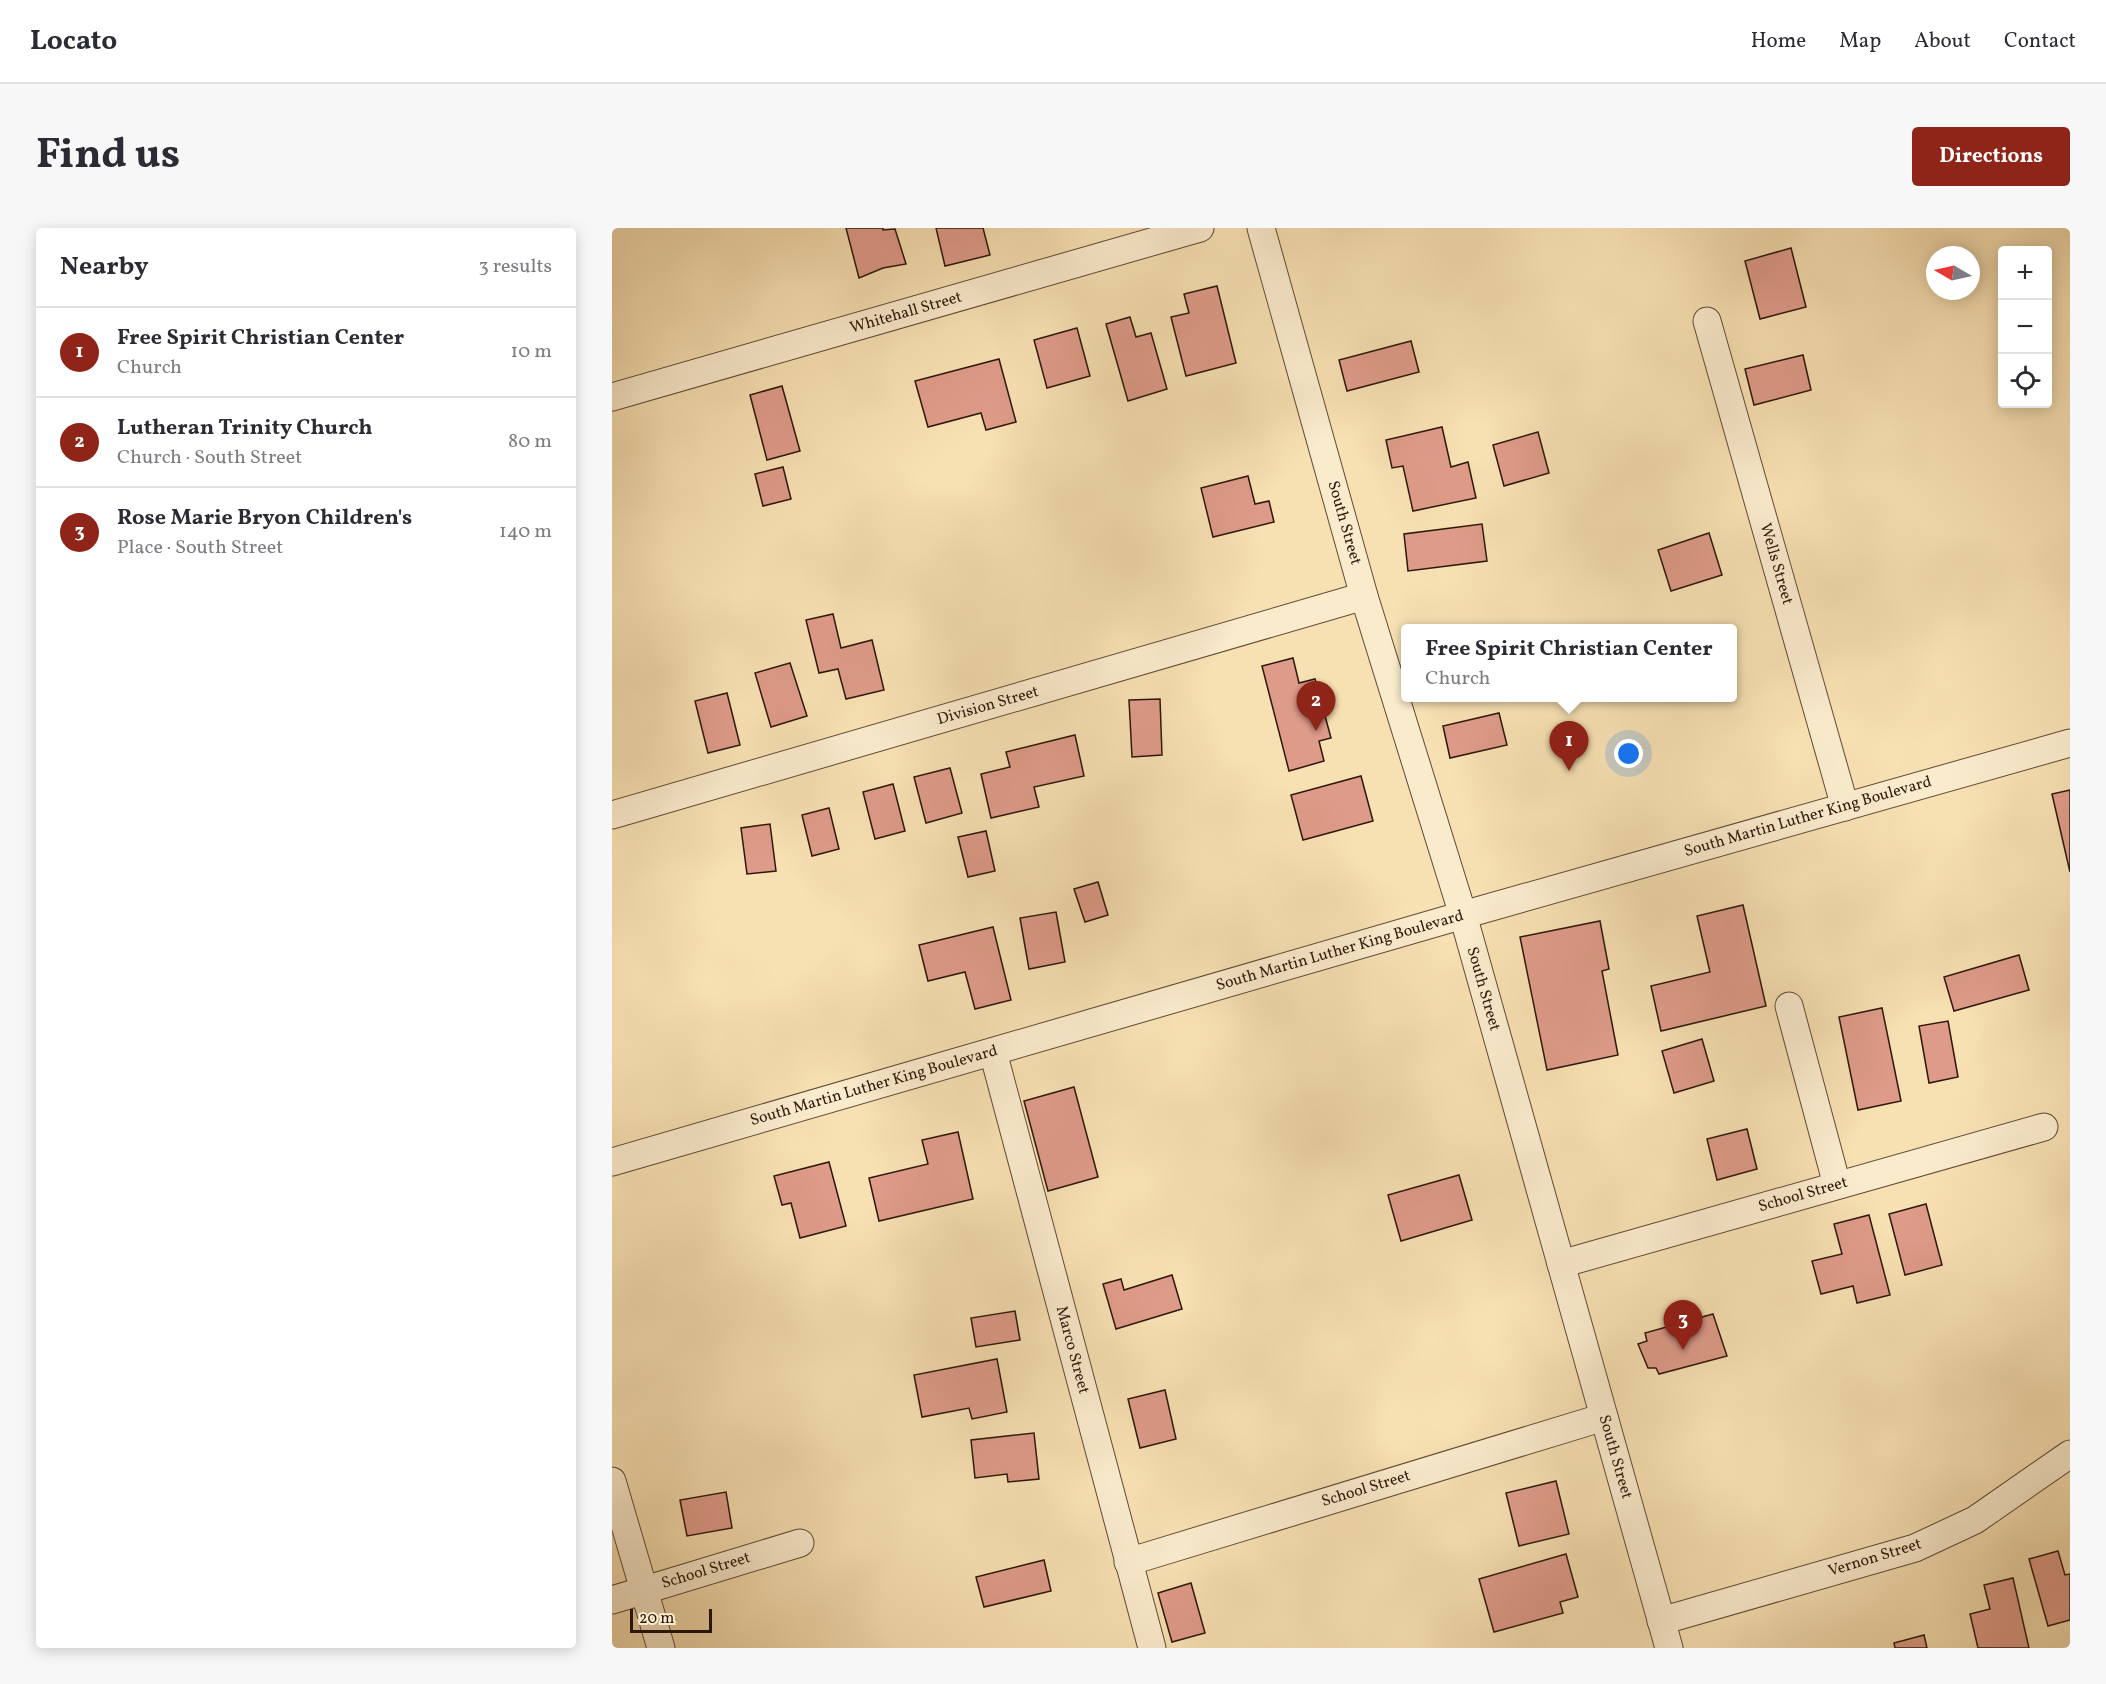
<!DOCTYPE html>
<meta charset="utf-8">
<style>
body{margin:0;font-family:Vollkorn,serif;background:#f7f7f7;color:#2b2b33}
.controls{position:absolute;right:18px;top:18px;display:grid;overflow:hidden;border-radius:6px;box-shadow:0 3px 15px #0003}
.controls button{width:54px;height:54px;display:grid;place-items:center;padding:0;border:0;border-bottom:2px solid #e1e1e2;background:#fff;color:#2b2b33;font:30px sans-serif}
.compass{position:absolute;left:1314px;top:18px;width:54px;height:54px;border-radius:50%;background:#fff;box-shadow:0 3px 15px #0003;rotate:279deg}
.scale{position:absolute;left:18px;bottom:15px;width:82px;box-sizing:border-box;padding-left:6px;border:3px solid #2d170a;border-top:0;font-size:16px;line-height:21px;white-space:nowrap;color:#2d170a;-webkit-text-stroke:4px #faebcd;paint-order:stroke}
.you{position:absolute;left:1017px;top:526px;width:21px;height:21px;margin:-15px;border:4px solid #fff;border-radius:50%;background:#1a73e8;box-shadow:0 0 0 9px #1a73e833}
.badge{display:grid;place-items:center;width:39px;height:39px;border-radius:50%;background:#8f2418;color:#fff;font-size:20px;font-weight:700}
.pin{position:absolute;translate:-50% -50px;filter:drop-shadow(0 2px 3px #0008)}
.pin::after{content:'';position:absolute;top:32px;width:21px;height:18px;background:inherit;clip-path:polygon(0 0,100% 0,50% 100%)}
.popup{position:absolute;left:789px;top:396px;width:336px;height:78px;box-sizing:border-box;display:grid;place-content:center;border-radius:6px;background:#fff;filter:drop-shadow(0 2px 4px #0005);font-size:20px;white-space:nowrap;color:#7c7c81}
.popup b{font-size:22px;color:#2b2b33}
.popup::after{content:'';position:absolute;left:50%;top:100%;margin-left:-12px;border:12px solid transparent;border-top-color:#fff}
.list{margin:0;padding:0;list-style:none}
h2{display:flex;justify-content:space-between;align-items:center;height:78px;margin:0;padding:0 24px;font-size:26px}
h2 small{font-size:20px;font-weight:400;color:#7c7c81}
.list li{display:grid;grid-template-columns:39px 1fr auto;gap:18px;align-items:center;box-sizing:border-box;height:90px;padding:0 24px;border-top:2px solid #e1e1e2}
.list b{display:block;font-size:22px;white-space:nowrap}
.list p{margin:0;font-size:20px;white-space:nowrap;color:#7c7c81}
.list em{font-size:20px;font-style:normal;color:#7c7c81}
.icon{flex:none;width:33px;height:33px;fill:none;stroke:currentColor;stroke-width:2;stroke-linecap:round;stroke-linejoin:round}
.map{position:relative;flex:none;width:1458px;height:1420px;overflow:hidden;border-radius:6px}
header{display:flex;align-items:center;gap:36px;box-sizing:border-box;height:84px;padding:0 30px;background:#fff;border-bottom:2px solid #e1e1e2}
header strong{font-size:28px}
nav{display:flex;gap:33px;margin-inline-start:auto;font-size:21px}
.intro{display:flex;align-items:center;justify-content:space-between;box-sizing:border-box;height:144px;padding:0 36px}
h1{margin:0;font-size:42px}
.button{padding:15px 27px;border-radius:6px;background:#8f2418;color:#fff;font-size:21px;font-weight:700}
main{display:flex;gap:36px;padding:0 36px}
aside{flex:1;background:#fff;border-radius:6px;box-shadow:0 3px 15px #0003}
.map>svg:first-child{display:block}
.building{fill:#de9b89;stroke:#2d170a;stroke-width:1.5}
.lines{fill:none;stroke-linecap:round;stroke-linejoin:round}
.minor-casing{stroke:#604934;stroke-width:29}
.minor{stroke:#faebcd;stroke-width:27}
.labels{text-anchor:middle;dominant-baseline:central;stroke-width:4.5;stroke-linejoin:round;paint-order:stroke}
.street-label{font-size:16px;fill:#2d170a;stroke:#faebcd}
</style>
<header>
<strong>Locato</strong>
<nav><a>Home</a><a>Map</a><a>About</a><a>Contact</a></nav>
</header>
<div class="intro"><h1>Find us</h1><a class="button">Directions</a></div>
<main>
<aside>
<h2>Nearby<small>3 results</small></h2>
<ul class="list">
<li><span class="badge">1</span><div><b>Free Spirit Christian Center</b><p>Church</p></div><em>10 m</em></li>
<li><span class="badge">2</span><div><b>Lutheran Trinity Church</b><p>Church · South Street</p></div><em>80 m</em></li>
<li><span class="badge">3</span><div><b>Rose Marie Bryon Children's</b><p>Place · South Street</p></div><em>140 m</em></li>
</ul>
</aside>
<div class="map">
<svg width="1458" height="1420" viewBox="0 0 1458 1420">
<rect width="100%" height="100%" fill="#f7e0b2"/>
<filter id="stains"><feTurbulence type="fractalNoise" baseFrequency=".00333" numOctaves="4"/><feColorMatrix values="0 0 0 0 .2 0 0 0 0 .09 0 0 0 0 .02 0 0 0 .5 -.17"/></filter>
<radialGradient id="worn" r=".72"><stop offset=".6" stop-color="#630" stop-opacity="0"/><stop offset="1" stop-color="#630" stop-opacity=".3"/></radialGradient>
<!-- building -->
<g class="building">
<polygon points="234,0 271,0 271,2 283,1 294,36 271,40 247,50"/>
<polygon points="324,0 371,0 378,27 333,38"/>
<polygon points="1179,20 1194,79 1148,91 1133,33"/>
<polygon points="605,58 624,135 574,148 559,89 577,85 572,66"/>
<polygon points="518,89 524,109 539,105 555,161 516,173 494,96"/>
<polygon points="465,100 478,148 435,160 422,112"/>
<polygon points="799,113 807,144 735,163 727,132"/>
<polygon points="1191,127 1199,162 1142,177 1133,141"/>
<polygon points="387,131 404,194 374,202 369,185 316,199 303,153"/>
<polygon points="170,158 188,223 155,232 138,167"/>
<polygon points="830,199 839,239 856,234 864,270 801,283 791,238 780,240 774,212"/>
<polygon points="926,204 937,245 892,258 881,217"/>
<polygon points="171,239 179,271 151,278 143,246"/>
<polygon points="636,248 643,276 657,273 662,294 601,309 589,260"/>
<polygon points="870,296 875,333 796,343 792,306"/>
<polygon points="1097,305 1110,347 1059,363 1046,322"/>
<polygon points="221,386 229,420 260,412 272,462 234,471 226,441 207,445 194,392"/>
<polygon points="681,430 687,455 703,451 719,510 707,513 712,533 677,543 650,438"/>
<polygon points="178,435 195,488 159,499 143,445"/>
<polygon points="115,465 128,517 96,525 83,473"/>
<polygon points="548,471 550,527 520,529 517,472"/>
<polygon points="887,485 895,517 838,530 831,498"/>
<polygon points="463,507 472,548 422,559 427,579 379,590 369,546 398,539 394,524"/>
<polygon points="338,540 350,585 314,595 302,549"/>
<polygon points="749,548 761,593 691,612 679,567"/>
<polygon points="281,556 293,603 263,611 251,564"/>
<polygon points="1458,562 1458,644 1440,566"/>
<polygon points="217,580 227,621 200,628 190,587"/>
<polygon points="158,596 164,643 135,646 129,600"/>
<polygon points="374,603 383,643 356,649 346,609"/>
<polygon points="486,654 496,687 473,694 462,661"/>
<polygon points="1131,677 1154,778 1049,803 1039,758 1098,744 1085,688"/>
<polygon points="444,684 453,734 417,741 408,690"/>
<polygon points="988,693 997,741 990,743 1006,827 935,842 908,709"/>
<polygon points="381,699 399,772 363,781 353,744 316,753 307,717"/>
<polygon points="1407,727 1417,762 1342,783 1332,749"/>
<polygon points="1270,780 1289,873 1246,882 1227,789"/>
<polygon points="1336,793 1346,849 1317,855 1307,798"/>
<polygon points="1090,811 1102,853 1062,865 1050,823"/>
<polygon points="462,859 486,949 436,963 412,873"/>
<polygon points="1135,901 1145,941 1105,952 1095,911"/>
<polygon points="346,904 361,971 267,993 257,950 316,936 310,912"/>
<polygon points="217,934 234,998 188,1010 179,975 170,977 162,948"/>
<polygon points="847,947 860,992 789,1013 776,967"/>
<polygon points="1314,976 1330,1037 1293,1047 1277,986"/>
<polygon points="1257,987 1278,1067 1245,1075 1241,1058 1209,1066 1200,1033 1230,1026 1222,996"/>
<polygon points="560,1047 570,1081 504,1101 491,1056 509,1051 512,1062"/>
<polygon points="403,1083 408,1112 364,1119 359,1090"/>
<polygon points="1101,1086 1115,1128 1047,1146 1044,1140 1036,1140 1026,1116 1035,1113 1033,1105"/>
<polygon points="385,1131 395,1184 360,1191 357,1180 310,1189 302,1147"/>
<polygon points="553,1162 564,1211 528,1220 516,1171"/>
<polygon points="422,1205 427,1251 396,1254 395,1246 363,1250 359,1212"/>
<polygon points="944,1253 957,1306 907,1318 894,1265"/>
<polygon points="114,1264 120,1300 75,1308 68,1272"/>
<polygon points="1446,1323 1453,1347 1458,1346 1458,1392 1436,1398 1417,1331"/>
<polygon points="954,1326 966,1369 948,1374 951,1385 882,1404 867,1351"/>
<polygon points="432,1332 439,1363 372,1379 364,1349"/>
<polygon points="1401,1350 1417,1420 1366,1420 1358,1386 1378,1381 1372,1357"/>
<polygon points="579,1355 593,1405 560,1414 546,1365"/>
<polygon points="1312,1407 1315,1420 1283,1420 1282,1415"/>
</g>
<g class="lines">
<!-- minor casing -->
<g class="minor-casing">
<g id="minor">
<polyline points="649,0 752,368 851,687 1057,1420"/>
<polyline points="1095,93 1233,579"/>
<polyline points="0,169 588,0"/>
<polyline points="0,587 752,368"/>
<polyline points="1177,778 1225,957"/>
<polyline points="381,824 540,1420"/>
<polyline points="0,934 851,687 1458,515"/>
<polyline points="949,1036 1432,899"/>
<polyline points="0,1253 49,1420"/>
<polyline points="516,1334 992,1189"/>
<polyline points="0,1372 188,1315"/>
<polyline points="1049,1393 1303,1320 1363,1292 1458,1226"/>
</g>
</g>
<!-- minor -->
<use href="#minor" class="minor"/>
</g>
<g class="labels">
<!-- street labels -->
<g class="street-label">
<text transform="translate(294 85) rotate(-16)">Whitehall Street</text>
<text transform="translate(732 295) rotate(74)">South Street</text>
<text transform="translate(1164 336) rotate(74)">Wells Street</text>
<text transform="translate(376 478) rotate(-16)">Division Street</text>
<text transform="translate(1196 589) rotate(-16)">South Martin Luther King Boulevard</text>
<text transform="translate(728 723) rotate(-16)">South Martin Luther King Boulevard</text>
<text transform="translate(871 761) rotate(74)">South Street</text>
<text transform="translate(262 858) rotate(-16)">South Martin Luther King Boulevard</text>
<text transform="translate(1191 967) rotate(-16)">School Street</text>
<text transform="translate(460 1122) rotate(75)">Marco Street</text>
<text transform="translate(1003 1229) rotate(74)">South Street</text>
<text transform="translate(754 1261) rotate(-17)">School Street</text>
<text transform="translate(1263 1330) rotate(-17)">Vernon Street</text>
<text transform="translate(94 1343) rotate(-17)">School Street</text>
</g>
</g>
<rect width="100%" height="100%" filter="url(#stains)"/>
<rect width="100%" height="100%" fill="url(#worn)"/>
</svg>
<div class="controls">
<button>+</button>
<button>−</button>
<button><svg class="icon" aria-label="locate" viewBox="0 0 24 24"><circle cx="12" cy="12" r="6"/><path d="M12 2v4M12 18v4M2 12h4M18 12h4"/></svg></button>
</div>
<svg class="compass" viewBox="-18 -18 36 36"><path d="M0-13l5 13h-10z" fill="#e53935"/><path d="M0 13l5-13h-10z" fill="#7c7c81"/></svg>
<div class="scale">20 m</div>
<div class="you"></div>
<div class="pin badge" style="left:957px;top:543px">1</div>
<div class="popup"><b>Free Spirit Christian Center</b>Church</div>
<div class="pin badge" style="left:704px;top:503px">2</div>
<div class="pin badge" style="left:1071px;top:1122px">3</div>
</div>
</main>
